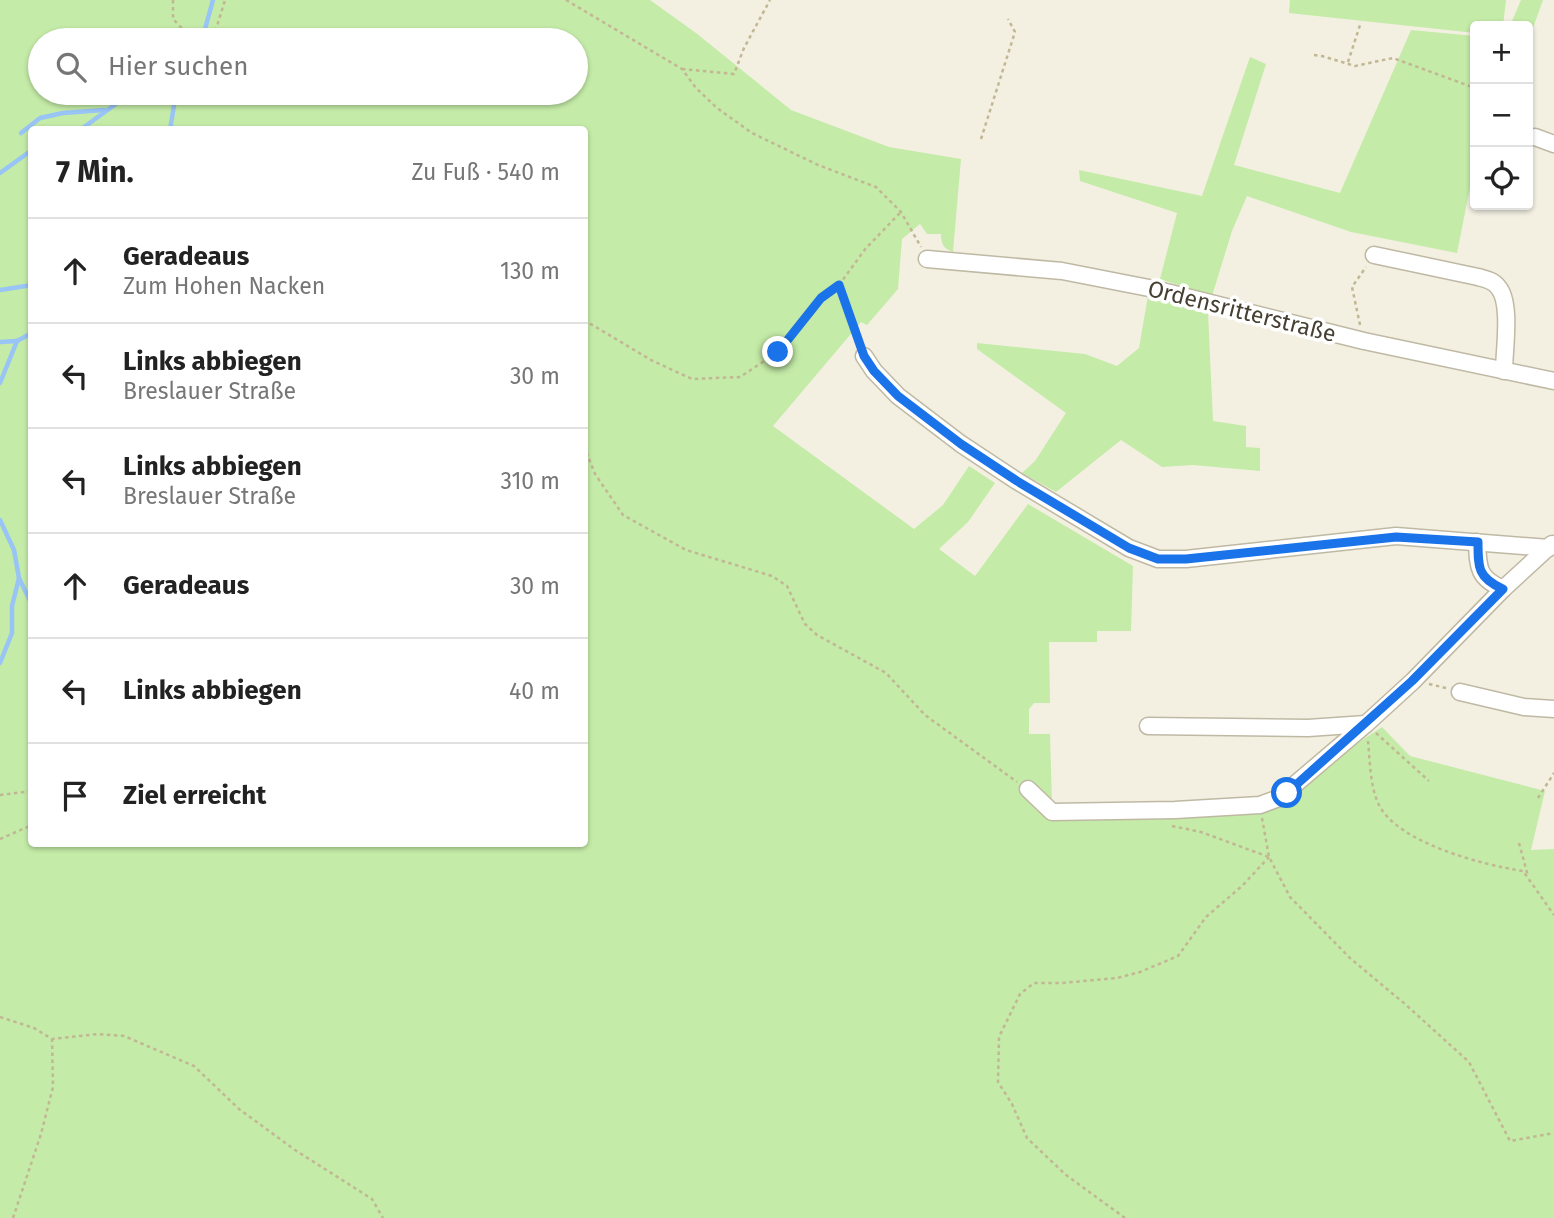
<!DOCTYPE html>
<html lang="de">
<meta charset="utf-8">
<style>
body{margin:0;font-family:"Fira Sans",sans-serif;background:#f6f6f6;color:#222}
.controls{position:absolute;right:21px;top:21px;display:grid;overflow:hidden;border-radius:7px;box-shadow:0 2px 5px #0004}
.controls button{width:63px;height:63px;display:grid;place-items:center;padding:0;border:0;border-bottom:2px solid #e0e0e0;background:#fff;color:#222;font:35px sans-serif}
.stop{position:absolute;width:21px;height:21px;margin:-16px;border:5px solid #1a73e8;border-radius:50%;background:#fff}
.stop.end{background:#1a73e8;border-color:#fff;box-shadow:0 2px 7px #0008}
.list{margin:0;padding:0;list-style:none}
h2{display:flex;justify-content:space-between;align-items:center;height:91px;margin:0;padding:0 28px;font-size:30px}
h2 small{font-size:23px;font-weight:400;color:#767676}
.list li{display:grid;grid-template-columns:46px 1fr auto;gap:21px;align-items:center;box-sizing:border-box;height:105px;padding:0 28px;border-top:2px solid #e0e0e0}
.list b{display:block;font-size:26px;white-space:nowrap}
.list p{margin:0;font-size:23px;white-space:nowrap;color:#767676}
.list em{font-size:23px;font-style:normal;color:#767676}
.icon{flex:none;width:38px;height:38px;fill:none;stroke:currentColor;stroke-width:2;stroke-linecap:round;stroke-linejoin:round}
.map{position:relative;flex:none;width:1554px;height:1218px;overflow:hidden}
.search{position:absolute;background:#fff;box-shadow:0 2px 5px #0004;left:28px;top:28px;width:560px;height:77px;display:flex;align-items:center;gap:18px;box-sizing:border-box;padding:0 24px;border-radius:38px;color:#767676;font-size:26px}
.panel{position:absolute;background:#fff;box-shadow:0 2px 5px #0004;left:28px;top:126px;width:560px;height:721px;border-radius:7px}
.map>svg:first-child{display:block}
.green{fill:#c4eba7;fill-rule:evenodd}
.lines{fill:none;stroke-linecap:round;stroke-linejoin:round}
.stream{stroke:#98c4f6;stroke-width:4.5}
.street-casing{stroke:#bfb9a4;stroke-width:19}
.path{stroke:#c2b794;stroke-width:2.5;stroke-dasharray:3.5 3.5;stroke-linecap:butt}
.street{stroke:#fff;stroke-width:16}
.route{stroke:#1a73e8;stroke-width:9}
.labels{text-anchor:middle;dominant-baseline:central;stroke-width:7;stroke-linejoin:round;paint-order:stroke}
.street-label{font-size:23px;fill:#454032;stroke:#fff}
</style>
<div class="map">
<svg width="1554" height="1218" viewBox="0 0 1554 1218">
<rect width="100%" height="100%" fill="#f3f0e2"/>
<!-- green -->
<g class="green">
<path d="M0,0H650L696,33L791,110L889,147L961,159L953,252C943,248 941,244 941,234H927L920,224L902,239L898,289L867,325L861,322L773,426L914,529L943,505L969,466L995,483L968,522L939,549L975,576L1028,504L1133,566L1131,631H1097V642H1049L1050,703H1034L1029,709V734H1050L1052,804L1270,800L1382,727L1410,756L1545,791L1531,850L1554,849V1218H0ZM40,40H576V93H40ZM32,130H584V844H32Z"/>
<polygon points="1290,0 1506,0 1503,26 1475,26 1475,33 1289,13"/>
<polygon points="1521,0 1543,0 1528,42 1528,26 1510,26"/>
<polygon points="1411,30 1475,36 1475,162 1457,253 1351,232 1247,196 1232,231 1212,296 1160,279 1177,213 1080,181 1079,170 1202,196 1250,57 1266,64 1234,165 1340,193"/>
<polygon points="1148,296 1208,313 1213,421 1246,426 1246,447 1260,448 1260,471 1193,465 1162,467 1121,440 1056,492 1022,473 1035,461 1066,413 977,349 977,343 1085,354 1117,366 1139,348"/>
</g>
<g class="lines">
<!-- stream -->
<g class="stream">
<polyline points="202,40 213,0"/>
<polyline points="80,130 131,93"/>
<polyline points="170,130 176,93"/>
<polyline points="21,133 40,118 63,113 104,110"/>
<polyline points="0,173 32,150"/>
<polyline points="0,290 32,285"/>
<polyline points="0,342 17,341"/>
<polyline points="0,383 17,341 32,333"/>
<polyline points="0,520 14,550 19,578 12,606 12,633 0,663"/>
<polyline points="19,578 32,605"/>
</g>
<!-- street casing -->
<g class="street-casing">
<g id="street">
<polyline points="1535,137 1554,144"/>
<path d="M1374,255L1478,277C1485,279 1493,280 1498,287C1512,302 1504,351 1504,371"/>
<polyline points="927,259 1062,271 1154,289 1364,341 1554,381"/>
<polyline points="864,356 874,371 898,396 961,444 1017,481 1129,548 1158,559 1186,559 1396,536 1549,548"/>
<path d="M1477,542C1478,568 1478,578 1503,589"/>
<polyline points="1460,692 1524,707 1554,709"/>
<polyline points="1148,726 1308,728 1366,724"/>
<polyline points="1028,789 1052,812 1175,810 1260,805 1279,798 1366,724 1413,681 1503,589 1552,544"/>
</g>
</g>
<!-- path -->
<g class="path">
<polyline points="173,0 173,19 193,40"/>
<polyline points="566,0 682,69 696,88 717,108 752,133 818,165 876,187 901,212 921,247"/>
<polyline points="206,40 214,36 225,0"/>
<polyline points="1314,55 1322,56 1355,66 1393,58 1475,88"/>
<polyline points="1348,62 1361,22"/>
<polyline points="682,69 734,74 744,48 770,0"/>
<polyline points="1528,111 1533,124"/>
<polyline points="981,139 1015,32 1008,19"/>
<polyline points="839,285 859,341"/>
<polyline points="584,320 651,360 692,379 740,377 778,352 803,317 821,298 839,285 866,248 901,212"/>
<polyline points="1360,325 1352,287 1366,267"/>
<polyline points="584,446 595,474 623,515 686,550 772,576 787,586 805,624 817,635 886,673 925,715 1017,782"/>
<polyline points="1429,684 1446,688"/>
<polyline points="1376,733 1429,781"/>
<path d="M1368,741C1370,762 1370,787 1379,805C1398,843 1483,865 1523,871L1554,915"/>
<polyline points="0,795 32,791"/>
<polyline points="1538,798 1554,773"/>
<polyline points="1262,818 1269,857 1290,897 1351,959 1405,1004 1469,1062 1510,1141 1554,1133"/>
<polyline points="1172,826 1201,832 1269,857"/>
<polyline points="0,839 32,825"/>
<polyline points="1519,843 1528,876"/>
<polyline points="0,1017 34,1028 52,1039 98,1034 124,1036 194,1066 239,1109 295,1150 372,1199 383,1218"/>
<polyline points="13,1218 41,1134 53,1087 52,1039"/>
<polyline points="1125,1218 1066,1175 1027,1138 1012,1104 998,1082 999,1037 1020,994 1034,983 1062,983 1117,978 1140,972 1178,956 1206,917 1242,886 1269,857"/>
</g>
<!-- street -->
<use href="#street" class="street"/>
</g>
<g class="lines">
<!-- route -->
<path class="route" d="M778,352L821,298L839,285L864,356L874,371L898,396L961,444L1017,481L1129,548L1158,559H1186L1396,537L1478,542C1478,568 1478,578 1503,589L1412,681L1287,793"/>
</g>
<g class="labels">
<!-- street labels -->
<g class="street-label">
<text transform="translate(1242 311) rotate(14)">Ordensritterstraße</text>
</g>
</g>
</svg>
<div class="controls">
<button>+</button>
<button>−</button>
<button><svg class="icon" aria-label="locate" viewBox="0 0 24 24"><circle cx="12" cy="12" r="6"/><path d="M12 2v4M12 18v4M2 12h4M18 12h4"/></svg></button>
</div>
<div class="stop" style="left:1287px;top:793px"></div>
<div class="stop end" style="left:778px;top:352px"></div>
<div class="search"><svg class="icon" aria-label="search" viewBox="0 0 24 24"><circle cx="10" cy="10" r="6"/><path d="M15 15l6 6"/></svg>Hier suchen</div>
<section class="panel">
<h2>7 Min.<small>Zu Fuß · 540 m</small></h2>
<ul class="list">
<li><svg class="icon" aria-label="ahead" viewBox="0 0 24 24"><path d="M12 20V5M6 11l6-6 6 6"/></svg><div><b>Geradeaus</b><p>Zum Hohen Nacken</p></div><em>130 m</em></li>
<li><svg class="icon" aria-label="left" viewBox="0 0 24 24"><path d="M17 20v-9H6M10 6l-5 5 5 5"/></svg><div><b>Links abbiegen</b><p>Breslauer Straße</p></div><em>30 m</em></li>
<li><svg class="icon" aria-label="left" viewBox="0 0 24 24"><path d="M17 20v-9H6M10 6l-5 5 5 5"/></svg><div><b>Links abbiegen</b><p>Breslauer Straße</p></div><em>310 m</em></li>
<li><svg class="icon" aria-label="ahead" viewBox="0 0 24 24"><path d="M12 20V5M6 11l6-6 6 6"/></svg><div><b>Geradeaus</b></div><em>30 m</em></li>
<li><svg class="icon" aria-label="left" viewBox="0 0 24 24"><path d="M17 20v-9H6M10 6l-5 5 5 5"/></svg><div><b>Links abbiegen</b></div><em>40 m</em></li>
<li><svg class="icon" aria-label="arrive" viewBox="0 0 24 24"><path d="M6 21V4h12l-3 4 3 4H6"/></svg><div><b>Ziel erreicht</b></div></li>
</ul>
</section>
</div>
